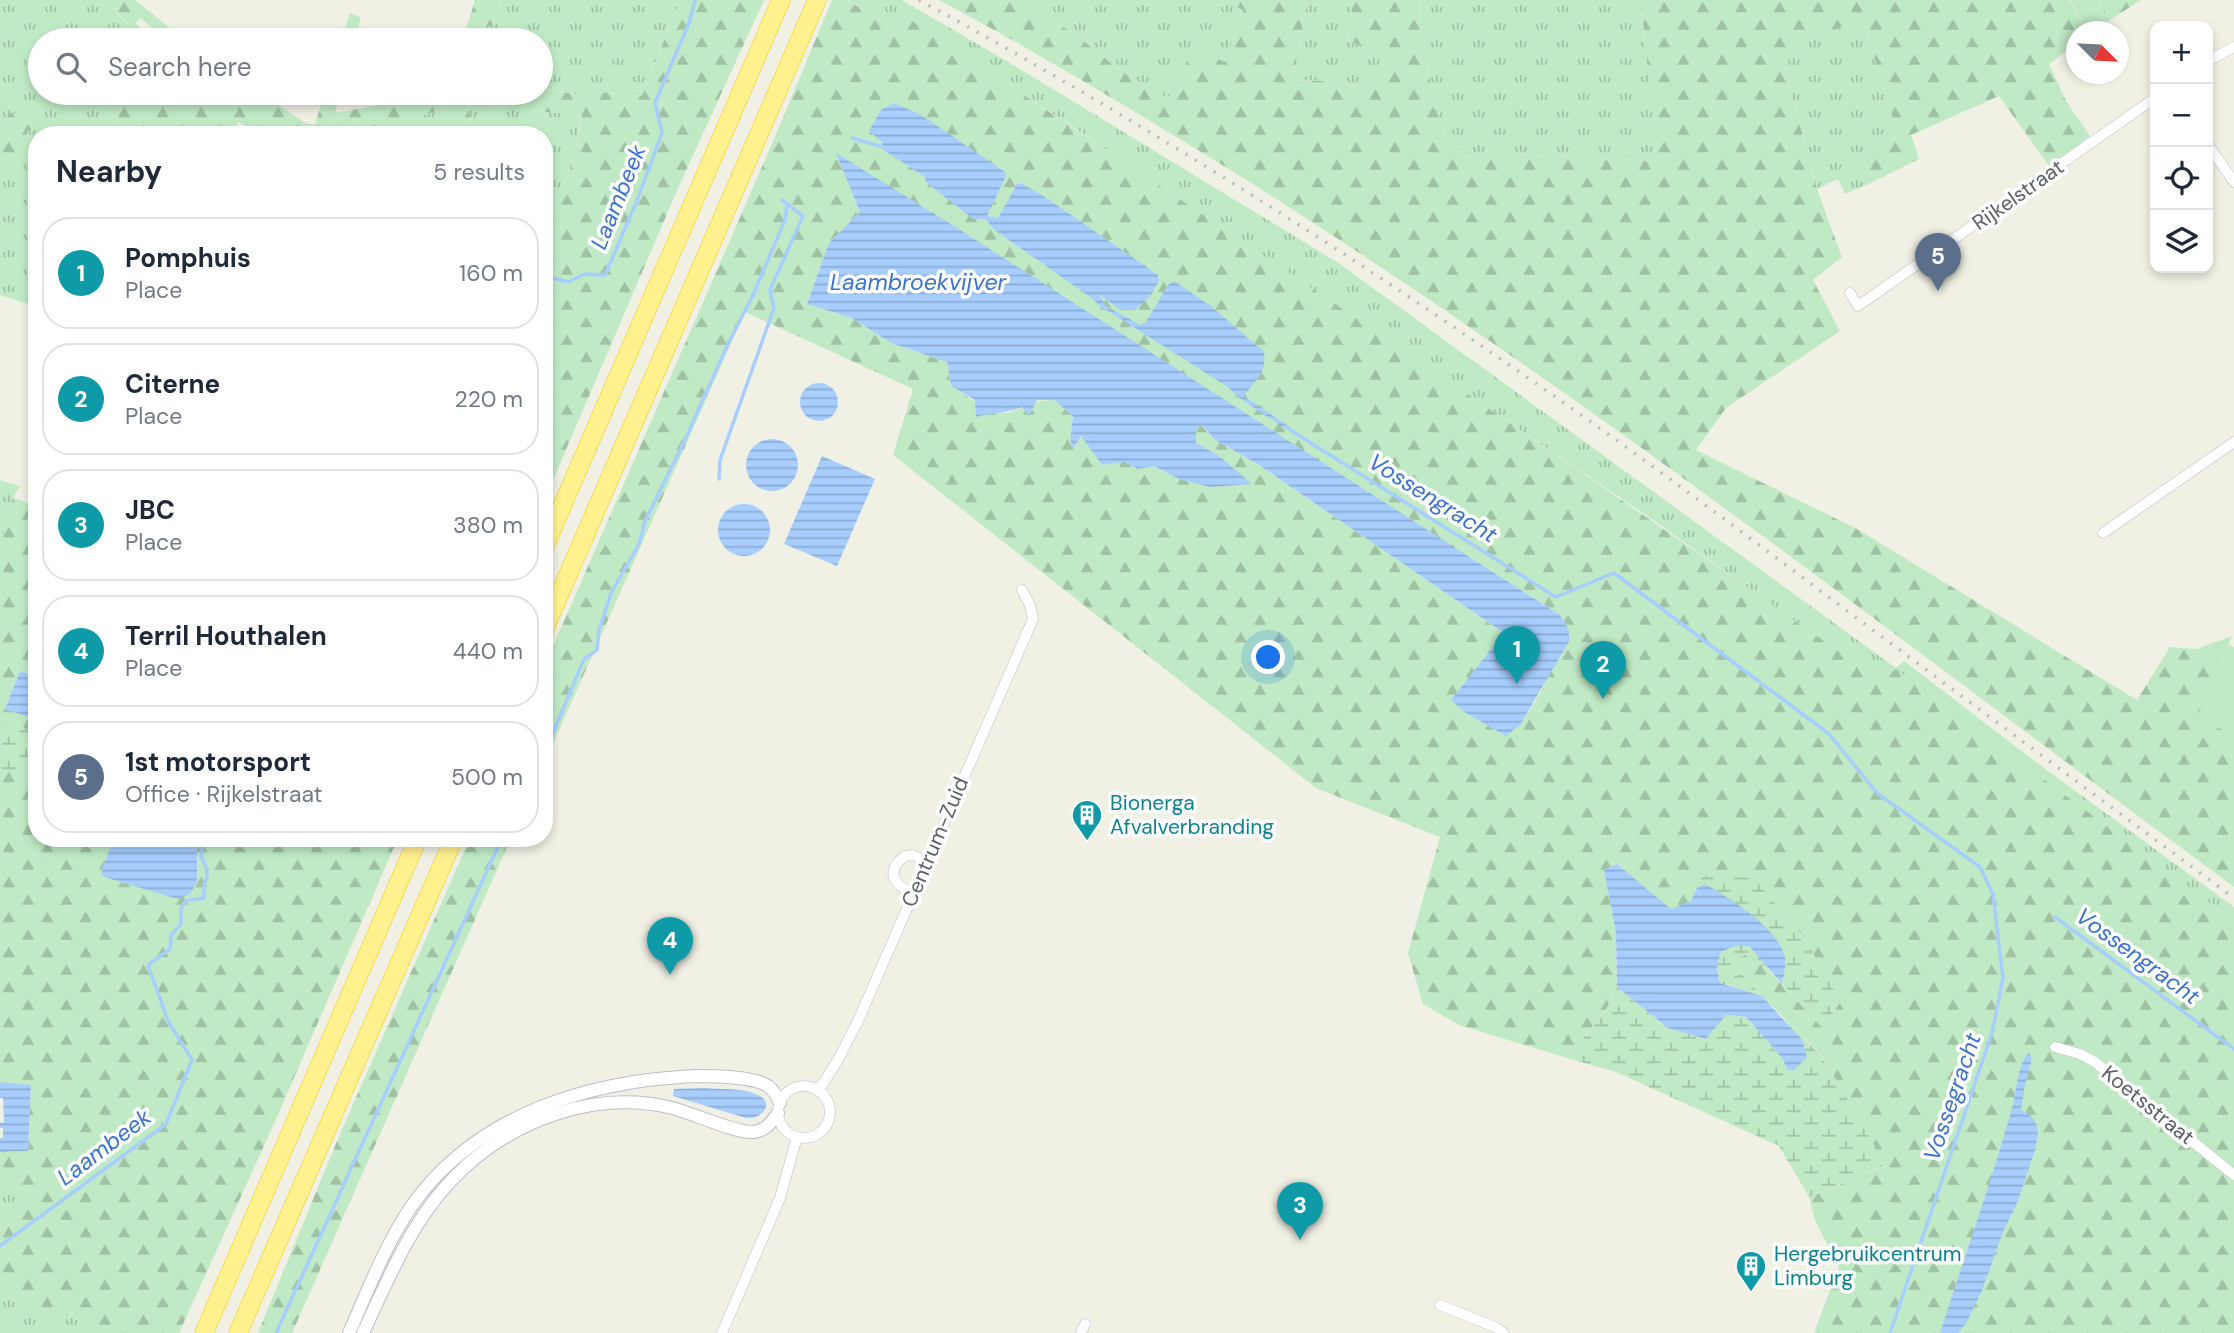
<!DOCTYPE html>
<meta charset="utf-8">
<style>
body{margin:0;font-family:"DM Sans",sans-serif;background:#f2f2f3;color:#1f2937}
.controls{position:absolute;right:21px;top:21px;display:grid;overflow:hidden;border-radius:14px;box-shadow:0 4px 10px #0003}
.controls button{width:63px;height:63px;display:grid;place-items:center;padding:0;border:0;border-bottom:2px solid #e0e1e3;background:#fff;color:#1f2937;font:35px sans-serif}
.compass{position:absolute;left:2066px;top:21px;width:63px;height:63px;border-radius:50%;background:#fff;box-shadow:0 4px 10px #0003;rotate:114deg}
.you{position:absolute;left:1269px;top:658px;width:24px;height:24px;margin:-18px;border:5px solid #fff;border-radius:50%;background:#1a73e8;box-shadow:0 0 0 10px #1a73e833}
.badge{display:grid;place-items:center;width:46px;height:46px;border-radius:50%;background:#db2777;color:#fff;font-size:23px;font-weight:700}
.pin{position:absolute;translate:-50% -58px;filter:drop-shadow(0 2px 4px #0008)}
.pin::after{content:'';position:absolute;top:37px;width:24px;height:21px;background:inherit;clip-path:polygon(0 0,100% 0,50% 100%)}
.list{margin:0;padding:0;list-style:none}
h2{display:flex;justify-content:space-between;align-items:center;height:91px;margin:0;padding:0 28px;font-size:30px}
h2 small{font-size:23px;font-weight:400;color:#747a83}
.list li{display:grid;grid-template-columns:46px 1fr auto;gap:21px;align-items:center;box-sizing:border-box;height:112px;margin:0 14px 14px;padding:0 14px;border:2px solid #e0e1e3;border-radius:28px}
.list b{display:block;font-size:26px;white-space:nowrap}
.list p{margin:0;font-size:23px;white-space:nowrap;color:#747a83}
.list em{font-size:23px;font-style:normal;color:#747a83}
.icon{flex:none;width:38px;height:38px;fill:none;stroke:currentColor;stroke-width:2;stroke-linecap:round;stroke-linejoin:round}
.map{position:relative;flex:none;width:2234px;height:1333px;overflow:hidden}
.search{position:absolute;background:#fff;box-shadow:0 4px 10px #0003;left:28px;top:28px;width:525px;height:77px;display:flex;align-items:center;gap:18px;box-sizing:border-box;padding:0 24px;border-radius:38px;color:#747a83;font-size:26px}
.panel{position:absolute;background:#fff;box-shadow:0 4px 10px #0003;left:28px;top:126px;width:525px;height:721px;border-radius:28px}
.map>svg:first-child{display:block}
.grass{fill:url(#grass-tufts)}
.forest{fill:url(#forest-firs);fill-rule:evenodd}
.wetland{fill:url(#wetland-marsh)}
.pitch{fill:#c0eac5}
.water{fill:url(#water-rules)}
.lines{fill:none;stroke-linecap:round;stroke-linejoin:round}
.stream{stroke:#a7ceff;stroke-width:3.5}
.minor-casing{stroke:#bdbec5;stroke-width:11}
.tertiary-casing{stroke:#bdbec5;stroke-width:14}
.motorway-casing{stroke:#f6c800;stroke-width:19}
.minor{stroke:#fff;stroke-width:10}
.tertiary{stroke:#fff;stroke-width:12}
.motorway{stroke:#fff18e;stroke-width:18}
.rail{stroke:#b9b9ba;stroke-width:3.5;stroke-dasharray:2 9;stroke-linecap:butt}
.labels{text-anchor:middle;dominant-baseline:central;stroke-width:7;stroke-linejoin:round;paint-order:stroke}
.street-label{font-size:21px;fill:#5d6067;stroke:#fff}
.culture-label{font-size:21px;fill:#0d838f;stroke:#fff;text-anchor:start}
.water-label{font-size:23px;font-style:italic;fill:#3d72cf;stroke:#fff}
</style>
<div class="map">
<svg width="2234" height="1333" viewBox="0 0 2234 1333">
<defs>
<pattern id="grass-tufts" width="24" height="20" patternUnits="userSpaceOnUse" patternTransform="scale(1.75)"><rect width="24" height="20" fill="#c0eac5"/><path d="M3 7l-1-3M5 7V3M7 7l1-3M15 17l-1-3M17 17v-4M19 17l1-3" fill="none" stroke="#9fc1a4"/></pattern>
<pattern id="forest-firs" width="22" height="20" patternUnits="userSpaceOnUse" patternTransform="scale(1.75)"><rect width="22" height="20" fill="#c0eac5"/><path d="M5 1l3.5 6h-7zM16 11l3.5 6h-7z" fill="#9fc1a4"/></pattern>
<pattern id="wetland-marsh" width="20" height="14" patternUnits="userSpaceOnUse" patternTransform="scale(1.75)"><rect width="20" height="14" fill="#c0eac5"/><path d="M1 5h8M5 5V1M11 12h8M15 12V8" fill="none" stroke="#9fc1a4"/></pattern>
<pattern id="water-rules" width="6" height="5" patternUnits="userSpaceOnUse" patternTransform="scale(1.75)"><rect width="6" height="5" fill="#a7ceff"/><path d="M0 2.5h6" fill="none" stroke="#8babd2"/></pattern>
</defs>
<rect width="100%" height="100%" fill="#f1f0e5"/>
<!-- grass -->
<g class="grass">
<polygon points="0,0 105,0 131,27 135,23 156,40 40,40 40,93 133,93 104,135 37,135 37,307 0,295 0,177 31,125 10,112 0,129"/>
<polygon points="501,0 680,0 642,96 587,91 586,96 541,88 541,40 462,40 469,20 491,27"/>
<polygon points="847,0 902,0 1020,69 1340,264 1896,668 1904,661 2040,765 2234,907 2234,921 2081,808 1879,681 1653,520 1067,123 905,17 895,29"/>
<polygon points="1019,0 1222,0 1243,9 1225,63 1168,98 1150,90 1117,68 1075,34"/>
<polygon points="1307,0 1351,0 1352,11 1347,40 1383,57 1381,83 1293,80"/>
<polygon points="1421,0 1641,0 1658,161 1450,151 1434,102 1419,13"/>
<polygon points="2070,0 2099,0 2110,20 2094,31 2087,31"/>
<polygon points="1862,18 1898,136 1864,152 1873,182 1845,194 1838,179 1817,189 1781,54"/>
<path d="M467,105L582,115C578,139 565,208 544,220V135H475Z"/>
<polygon points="448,108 456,135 355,135 356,133"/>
<polygon points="0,480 20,486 13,497 0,549"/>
<polygon points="0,1181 17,1186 25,1198 20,1215 0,1229"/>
<polygon points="0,1294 118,1333 0,1333"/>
</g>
<!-- forest -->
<g class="forest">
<polygon points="105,0 135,0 185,40 165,40 141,18 132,27"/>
<polygon points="475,0 501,0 491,27 469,20"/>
<path d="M680,0H764L679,186L544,501V220C564,208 579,138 582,115L467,105L475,135H456L447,108L355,135H263L239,122L231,135H104L133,93H260L307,124H315L325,93H340L335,113L445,93H541V88L585,96L587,91L642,96Z"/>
<path d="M832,0H847L894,29L905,16C1233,233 1558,453 1879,680L1896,669L2234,921V1333H1814L1839,1267L1815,1220L1809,1197L1885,1166L1822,1056L1727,961L1752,953L1823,1028L1840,1002L1703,876L1691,901L1671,910L1617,864L1604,870L1616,933L1617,987L1607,1008L1567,1058L1459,1025L1423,1004L1408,953L1440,837L1316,788L893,455L913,389L745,312L544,764V667L772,144ZM837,154L1560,615L1568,628C1554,664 1537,712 1506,736L1466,713L1505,634L1259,465L1214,439L1201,425L1196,428V443L1218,455L1251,484L1179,479L1154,466L1138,469L1081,436L1074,448L1070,439L1073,416L1054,400C1032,400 1030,405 1011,412C993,418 967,395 951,386L947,362L891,343L852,318L807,304L829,243L860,212Z"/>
<path d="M939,0H1019L1075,34L1117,68L1150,90L1168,98L1193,49L1225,62L1243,10L1222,0H1307L1293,80L1381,83L1383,57L1347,40L1352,11L1351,0H1421L1419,13L1434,102L1450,151L1657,161L1641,0H2069L2087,31L2076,32V44L2049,64L2066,101L2090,136L2049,166L1999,96L1911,135L1919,159L1873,182L1863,152L1898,136L1862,18L1781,54L1817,189L1842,257L1813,280L1840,331L1726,408L1696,450L1857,529L2137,700L2170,647L2196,649L2232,636L2201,718L2234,730V887C1904,643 1580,389 1232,171C1136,112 1039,53 939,0Z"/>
<polygon points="2099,0 2141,0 2110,20"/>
<polygon points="350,13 361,18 354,40 341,40"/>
<polygon points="10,112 32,125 0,177 0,129"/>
<polygon points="13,497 37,508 37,678 20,672 5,709 37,720 37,732 2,721 3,769 37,775 37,838 113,838 101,874 103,877 178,898 197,879 197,838 398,838 277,1117 179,1333 118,1333 0,1294 0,1229 20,1215 25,1198 17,1186 0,1181 0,1152 28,1151 31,1086 0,1082 0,549"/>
<polygon points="470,838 511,838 292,1333 258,1333 340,1134"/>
</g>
<!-- wetland -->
<g class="wetland">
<polygon points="2,720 37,732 37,775 2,769"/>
<polygon points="1702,876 1754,878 1804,937 1840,1001 1823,1029 1782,984 1786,960 1705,884 1697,888"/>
<polygon points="1735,946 1749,946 1764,962 1770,972 1752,953 1728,961 1762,996 1720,983 1717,968 1721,952"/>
<polygon points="1617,987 1668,1028 1706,1039 1726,1015 1746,1017 1783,1059 1787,1069 1790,1027 1781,1015 1822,1057 1886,1165 1809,1197 1779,1146 1616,1072 1567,1058 1607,1008"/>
</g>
<!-- pitch -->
<polygon class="pitch" points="2223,643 2234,647 2234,734 2196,720"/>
<!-- water -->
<g class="water">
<path d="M894,103L921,115L1005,172L1006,176L987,216L998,218L1017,184L1021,183L1048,199L1158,275L1159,281L1151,295L1135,310H1120L1099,294L1106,306L1140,325L1146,322L1168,285L1174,281L1211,306L1264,352C1267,372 1255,381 1244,396L1294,430L1292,433L1238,397L1228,387L1105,309L1103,310L1093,299L996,231L985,219H973L926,182L925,177L882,149V142L869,131L881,110Z"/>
<path d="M836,153L957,228L1560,615L1568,628L1570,640L1520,725L1506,736L1466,713L1451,700L1504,633L1259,465L1214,439L1202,425L1196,429V443L1218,455L1252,484L1210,487L1179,479L1154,466L1138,469L1124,462L1102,465L1081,436L1073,449L1070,439L1073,416L1054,400H1037L1029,416L1022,407C1006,414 992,412 976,417L975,400L951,386L947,362L891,343L852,318L807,304L829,243L860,212Z"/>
<circle cx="819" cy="402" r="19"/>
<circle cx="772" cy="465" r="26"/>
<polygon points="822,456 875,479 837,566 784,544"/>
<circle cx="744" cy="530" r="26"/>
<polygon points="20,671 37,678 37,720 5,709"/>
<polygon points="113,838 197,838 197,882 190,894 178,899 104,877 101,874"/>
<path d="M1617,864L1671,909L1691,901L1697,888L1705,884C1731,899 1777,927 1785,957C1787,965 1783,976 1782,984L1749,946H1735L1721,952L1717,968L1720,983L1762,996L1802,1040L1807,1057L1794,1070H1787L1783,1059L1746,1017L1726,1015L1706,1039L1668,1028L1617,987L1616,933L1604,870Z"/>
<path d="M2029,1053L2032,1058L2025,1085L2021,1110L2030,1115L2037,1125L2038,1135L2035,1150L2017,1203L2003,1232L1982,1290L1967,1322L1958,1333H1940C1964,1258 1991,1184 2012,1108C2016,1095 2018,1061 2029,1053Z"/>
<polygon points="0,1082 31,1085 28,1151 0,1152 0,1138 3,1138 3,1128 0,1128 0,1123 4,1122 3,1098 0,1098"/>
<path d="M705,1088C721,1090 745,1087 760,1096C775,1105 760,1120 746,1118L673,1096L674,1089Z"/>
</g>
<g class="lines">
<!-- stream -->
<g class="stream">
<polyline points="852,138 883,147"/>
<polyline points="544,276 550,277"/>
<polyline points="553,278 568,282 585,274 605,275 636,203 662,133 655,103 689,23 695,0"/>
<polyline points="1290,430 1556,597 1614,573 1829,734 1877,793 1980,867 1993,894 2003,978 1992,1033 1890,1333"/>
<polyline points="719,479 720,460 774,308 770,290 803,216 782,200"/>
<polyline points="544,754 584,659 597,650 599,630 611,593 639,544 645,521 684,442 727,346 753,295 785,220 787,204"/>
<polyline points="2055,917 2234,1049"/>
<polyline points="0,1246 166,1124 192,1060 168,1021 148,965 170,949 171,935 181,924 181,908 186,901 204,898 204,884 207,878 207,870 201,856 203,838"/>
<polyline points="276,1333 502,838"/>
</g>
<!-- minor casing -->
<g class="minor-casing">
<g id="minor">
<polyline points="2208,61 2234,47"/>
<polyline points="2208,145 2234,182"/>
<polyline points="1850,293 1858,306 2155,98"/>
<polyline points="2103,533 2234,442"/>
<path d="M912,893C893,884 885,871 905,856L913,855L927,861"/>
<polyline points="2055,1047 2080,1054 2095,1062 2234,1175"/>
<circle cx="804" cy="1112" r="26"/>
<polyline points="818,1091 838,1060 858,1021 1033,619 1030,605 1022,590"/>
<polyline points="1440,1305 1497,1328 1504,1333"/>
<polyline points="722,1333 780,1198 797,1137"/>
<polyline points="1081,1333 1085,1324"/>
</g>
</g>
<!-- tertiary casing -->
<g class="tertiary-casing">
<g id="tertiary">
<path d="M349,1333C368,1290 386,1243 413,1204C478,1114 588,1081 695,1076C714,1076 752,1076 768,1086C774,1090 777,1097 780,1103"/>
<path d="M363,1333C391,1273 415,1212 465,1167C520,1117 599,1090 672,1108C692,1113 738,1134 754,1132C765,1131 772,1122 778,1113"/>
</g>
</g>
<!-- motorway casing -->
<g class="motorway-casing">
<g id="motorway">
<polyline points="544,548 781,0"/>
<polyline points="544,630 817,0"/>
<polyline points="204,1333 418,838"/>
<polyline points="238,1333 454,838"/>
</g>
</g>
<!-- minor -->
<use href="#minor" class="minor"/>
<!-- tertiary -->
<use href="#tertiary" class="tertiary"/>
<!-- motorway -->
<use href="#motorway" class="motorway"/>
<!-- rail -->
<path class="rail" d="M919,0C1135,117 1343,249 1544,389C1645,459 1743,533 1842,607C1972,704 2103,801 2234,898"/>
</g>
<!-- icons -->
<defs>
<g id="building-pin" transform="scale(1.575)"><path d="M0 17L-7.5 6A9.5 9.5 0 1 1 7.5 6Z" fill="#0f9aa8" stroke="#fff"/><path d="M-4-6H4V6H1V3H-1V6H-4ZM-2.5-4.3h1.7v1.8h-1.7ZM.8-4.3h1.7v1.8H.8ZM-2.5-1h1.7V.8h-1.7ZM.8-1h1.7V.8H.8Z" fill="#fff"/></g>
</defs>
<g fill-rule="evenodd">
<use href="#building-pin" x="1087" y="815"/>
<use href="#building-pin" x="1751" y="1266"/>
</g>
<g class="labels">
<!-- street labels -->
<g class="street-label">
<text transform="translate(2018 195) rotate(-35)">Rijkelstraat</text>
<text transform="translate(935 842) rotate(-67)">Centrum-Zuid</text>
<text transform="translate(2148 1105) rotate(39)">Koetsstraat</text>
</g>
<!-- culture labels -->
<g class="culture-label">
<text x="1110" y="803">Bionerga<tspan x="1110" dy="24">Afvalverbranding</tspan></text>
<text x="1774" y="1254">Hergebruikcentrum<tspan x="1774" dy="24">Limburg</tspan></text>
</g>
<!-- water labels -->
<g class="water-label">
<text transform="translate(618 197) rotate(-68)">Laambeek</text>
<text x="918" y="282">Laambroekvijver</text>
<text transform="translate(1433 498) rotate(32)">Vossengracht</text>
<text transform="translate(2138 956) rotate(36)">Vossengracht</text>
<text transform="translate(1952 1097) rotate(-71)">Vossegracht</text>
<text transform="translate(104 1147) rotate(-37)">Laambeek</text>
</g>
</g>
</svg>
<div class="controls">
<button>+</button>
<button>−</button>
<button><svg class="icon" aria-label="locate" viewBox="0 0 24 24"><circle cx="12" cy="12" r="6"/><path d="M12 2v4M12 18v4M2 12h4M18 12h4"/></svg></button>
<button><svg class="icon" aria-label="layers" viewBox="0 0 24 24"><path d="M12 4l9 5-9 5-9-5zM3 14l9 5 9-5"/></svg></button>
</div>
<svg class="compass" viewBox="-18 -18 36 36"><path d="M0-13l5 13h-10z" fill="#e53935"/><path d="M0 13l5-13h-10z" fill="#747a83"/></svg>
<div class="you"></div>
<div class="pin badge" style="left:1517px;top:684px;background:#0f9aa8">1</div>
<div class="pin badge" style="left:1603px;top:699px;background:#0f9aa8">2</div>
<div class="pin badge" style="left:1300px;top:1240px;background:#0f9aa8">3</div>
<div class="pin badge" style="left:670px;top:975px;background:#0f9aa8">4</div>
<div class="pin badge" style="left:1938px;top:291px;background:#5c6f8a">5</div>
<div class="search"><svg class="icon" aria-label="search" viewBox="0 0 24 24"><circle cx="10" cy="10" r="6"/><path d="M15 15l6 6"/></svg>Search here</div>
<section class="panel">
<h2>Nearby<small>5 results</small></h2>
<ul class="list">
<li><span class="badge" style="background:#0f9aa8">1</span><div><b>Pomphuis</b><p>Place</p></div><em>160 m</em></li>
<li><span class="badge" style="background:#0f9aa8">2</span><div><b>Citerne</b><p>Place</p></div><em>220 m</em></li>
<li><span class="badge" style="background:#0f9aa8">3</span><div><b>JBC</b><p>Place</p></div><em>380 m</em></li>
<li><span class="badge" style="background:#0f9aa8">4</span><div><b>Terril Houthalen</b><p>Place</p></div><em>440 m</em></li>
<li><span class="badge" style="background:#5c6f8a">5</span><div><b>1st motorsport</b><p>Office · Rijkelstraat</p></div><em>500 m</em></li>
</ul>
</section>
</div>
